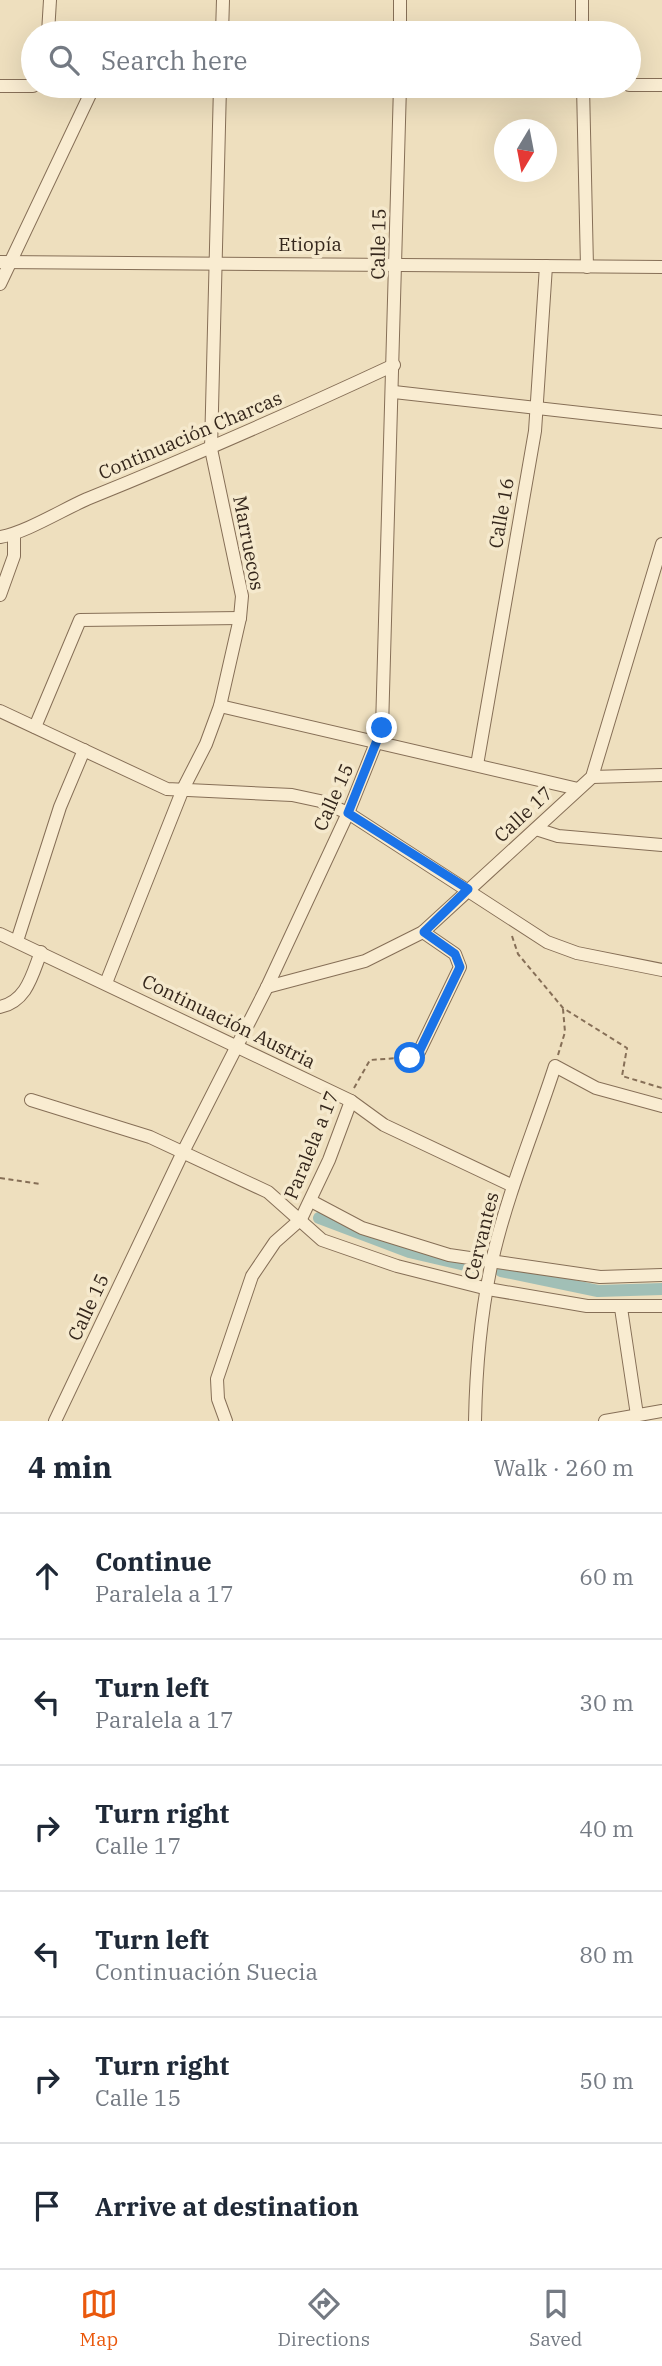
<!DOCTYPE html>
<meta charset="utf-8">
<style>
body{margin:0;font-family:"IBM Plex Serif",serif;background:#f6f6f7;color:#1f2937}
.compass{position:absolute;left:494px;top:119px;width:63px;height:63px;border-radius:50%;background:#fff;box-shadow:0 7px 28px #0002;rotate:190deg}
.stop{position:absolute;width:21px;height:21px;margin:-16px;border:5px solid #1a73e8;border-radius:50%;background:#fff}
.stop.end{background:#1a73e8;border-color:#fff;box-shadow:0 2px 7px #0008}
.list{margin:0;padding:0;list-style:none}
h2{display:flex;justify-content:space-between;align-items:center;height:91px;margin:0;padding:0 28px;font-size:30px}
h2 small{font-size:23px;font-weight:400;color:#747a83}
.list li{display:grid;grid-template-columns:46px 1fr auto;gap:21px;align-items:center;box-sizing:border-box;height:126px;padding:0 28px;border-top:2px solid #e0e1e3}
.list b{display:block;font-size:26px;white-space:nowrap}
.list p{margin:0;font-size:23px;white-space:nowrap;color:#747a83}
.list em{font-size:23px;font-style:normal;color:#747a83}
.icon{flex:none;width:38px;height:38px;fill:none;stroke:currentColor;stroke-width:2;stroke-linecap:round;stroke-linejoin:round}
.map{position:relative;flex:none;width:662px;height:1421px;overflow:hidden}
.search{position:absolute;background:#fff;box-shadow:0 7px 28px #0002;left:21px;right:21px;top:21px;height:77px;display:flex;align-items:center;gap:18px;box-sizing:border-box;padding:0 24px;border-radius:38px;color:#747a83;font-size:26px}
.sheet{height:847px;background:#fff}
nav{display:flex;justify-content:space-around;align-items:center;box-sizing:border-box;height:98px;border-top:2px solid #e0e1e3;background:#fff;font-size:19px;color:#747a83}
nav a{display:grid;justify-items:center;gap:4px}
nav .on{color:#ea580c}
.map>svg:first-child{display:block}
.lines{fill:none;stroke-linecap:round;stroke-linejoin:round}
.canal{stroke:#a1bfb6;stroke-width:12}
.minor-casing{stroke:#866f57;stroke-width:14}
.path{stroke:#866f57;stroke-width:2;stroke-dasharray:5 3.5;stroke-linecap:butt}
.minor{stroke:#f9ecd1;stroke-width:12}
.route{stroke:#1a73e8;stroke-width:9}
.labels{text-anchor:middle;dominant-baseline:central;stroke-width:7;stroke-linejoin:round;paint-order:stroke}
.street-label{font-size:19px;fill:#35271c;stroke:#f5e9cd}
</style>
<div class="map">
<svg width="662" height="1421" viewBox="0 0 662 1421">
<rect width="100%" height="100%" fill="#eedfbe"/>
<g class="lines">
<!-- canal -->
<g class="canal">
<polyline points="319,1218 409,1252 474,1267"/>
<polyline points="501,1271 598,1291 662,1289"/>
</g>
<!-- minor casing -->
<g class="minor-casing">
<g id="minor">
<polyline points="582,0 582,33"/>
<polyline points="48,33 50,0"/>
<polyline points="222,33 223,0"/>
<polyline points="400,33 400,0"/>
<polyline points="629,85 662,85"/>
<polyline points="0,86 33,86"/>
<polyline points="64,86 131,86"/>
<polyline points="305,86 461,86"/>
<polyline points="583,86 587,267"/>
<polyline points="0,262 662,267"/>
<polyline points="0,284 94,86"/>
<polyline points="394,392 662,422"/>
<path d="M0,537C25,533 62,510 87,499C191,457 293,412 394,365"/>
<polyline points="0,595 14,556 14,534"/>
<polyline points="220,706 578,789"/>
<polyline points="0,711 167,789 292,795 320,801 348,813 547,942 577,953 662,970"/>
<polyline points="35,727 80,620 240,618"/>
<polyline points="477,765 535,431 546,266"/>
<polyline points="592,777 662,775"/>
<polyline points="536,829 558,836 662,845"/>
<polyline points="0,934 351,1101 384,1125 513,1186"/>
<polyline points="17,941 60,807 84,750"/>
<polyline points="106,983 183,789 206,744 220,706 240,618 242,596 211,449 220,86"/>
<polyline points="267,987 365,961 423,932 592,777 662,544"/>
<path d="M0,1007C27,1001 32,975 41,952"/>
<polyline points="410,1058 419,1052 460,967 455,954 423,932"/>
<polyline points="31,1100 150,1137 268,1192 322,1240 397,1266 488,1289 587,1306 662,1306"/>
<polyline points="311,1201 362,1228 449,1255 600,1277 662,1275"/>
<polyline points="621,1308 637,1415"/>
<polyline points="55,1421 182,1154 267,987 348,813 382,728 400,86"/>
<polyline points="226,1421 218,1399 217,1379 252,1276 275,1242 301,1219 329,1160 351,1101"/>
<path d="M475,1421C476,1368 481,1312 492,1261C507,1194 534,1131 555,1066L596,1088L662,1106"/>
<polyline points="605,1421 662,1411"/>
</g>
</g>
<!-- path -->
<g class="path">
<polyline points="512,936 518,954 563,1008 627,1048 622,1076 662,1088"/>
<polyline points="558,1055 565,1032 563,1009"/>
<polyline points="354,1088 370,1060 398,1058"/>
<polyline points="0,1178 41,1184"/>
</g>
<!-- minor -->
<use href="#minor" class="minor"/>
</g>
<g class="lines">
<!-- route -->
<polyline class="route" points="382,728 348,813 468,889 424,932 455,954 460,967 419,1052 410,1058"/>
</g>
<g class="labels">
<!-- street labels -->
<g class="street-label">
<text x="310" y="244">Etiopía</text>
<text transform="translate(378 244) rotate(-89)">Calle 15</text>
<text transform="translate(190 435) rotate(-23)">Continuación Charcas</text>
<text transform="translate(501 513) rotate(-80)">Calle 16</text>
<text transform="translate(249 543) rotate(79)">Marruecos</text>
<text transform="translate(333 797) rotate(-66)">Calle 15</text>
<text transform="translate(523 814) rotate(-43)">Calle 17</text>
<text transform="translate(229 1021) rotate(26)">Continuación Austria</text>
<text transform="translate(311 1145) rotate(-68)">Paralela a 17</text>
<text transform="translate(481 1236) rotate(-76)">Cervantes</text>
<text transform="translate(88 1307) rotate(-65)">Calle 15</text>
</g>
</g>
</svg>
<svg class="compass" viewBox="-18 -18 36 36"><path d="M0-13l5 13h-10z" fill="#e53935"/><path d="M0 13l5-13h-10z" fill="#747a83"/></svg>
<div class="stop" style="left:410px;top:1058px"></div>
<div class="stop end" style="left:382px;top:728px"></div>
<div class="search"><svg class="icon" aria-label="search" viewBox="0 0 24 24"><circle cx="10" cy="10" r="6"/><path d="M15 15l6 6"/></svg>Search here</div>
</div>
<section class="sheet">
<h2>4 min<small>Walk · 260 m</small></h2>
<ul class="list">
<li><svg class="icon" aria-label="ahead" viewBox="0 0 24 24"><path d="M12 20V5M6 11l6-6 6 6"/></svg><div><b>Continue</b><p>Paralela a 17</p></div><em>60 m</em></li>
<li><svg class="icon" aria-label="left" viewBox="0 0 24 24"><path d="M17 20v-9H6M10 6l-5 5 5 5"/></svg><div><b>Turn left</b><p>Paralela a 17</p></div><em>30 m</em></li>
<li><svg class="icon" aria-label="right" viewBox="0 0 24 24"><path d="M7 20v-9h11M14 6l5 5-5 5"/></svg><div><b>Turn right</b><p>Calle 17</p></div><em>40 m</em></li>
<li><svg class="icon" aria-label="left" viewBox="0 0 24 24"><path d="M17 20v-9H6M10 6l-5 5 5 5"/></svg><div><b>Turn left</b><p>Continuación Suecia</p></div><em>80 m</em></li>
<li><svg class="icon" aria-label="right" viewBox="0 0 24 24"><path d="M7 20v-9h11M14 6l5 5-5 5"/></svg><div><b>Turn right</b><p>Calle 15</p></div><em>50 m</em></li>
<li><svg class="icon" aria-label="arrive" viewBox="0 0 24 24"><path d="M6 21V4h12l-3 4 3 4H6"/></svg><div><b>Arrive at destination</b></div></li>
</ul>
</section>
<nav>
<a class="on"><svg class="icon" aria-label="map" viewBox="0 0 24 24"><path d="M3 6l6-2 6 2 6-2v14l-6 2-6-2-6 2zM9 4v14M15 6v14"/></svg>Map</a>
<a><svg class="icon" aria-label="directions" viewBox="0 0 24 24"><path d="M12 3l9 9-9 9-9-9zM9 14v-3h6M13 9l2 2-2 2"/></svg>Directions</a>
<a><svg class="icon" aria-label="saved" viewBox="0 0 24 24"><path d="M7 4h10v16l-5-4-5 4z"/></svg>Saved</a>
</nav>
